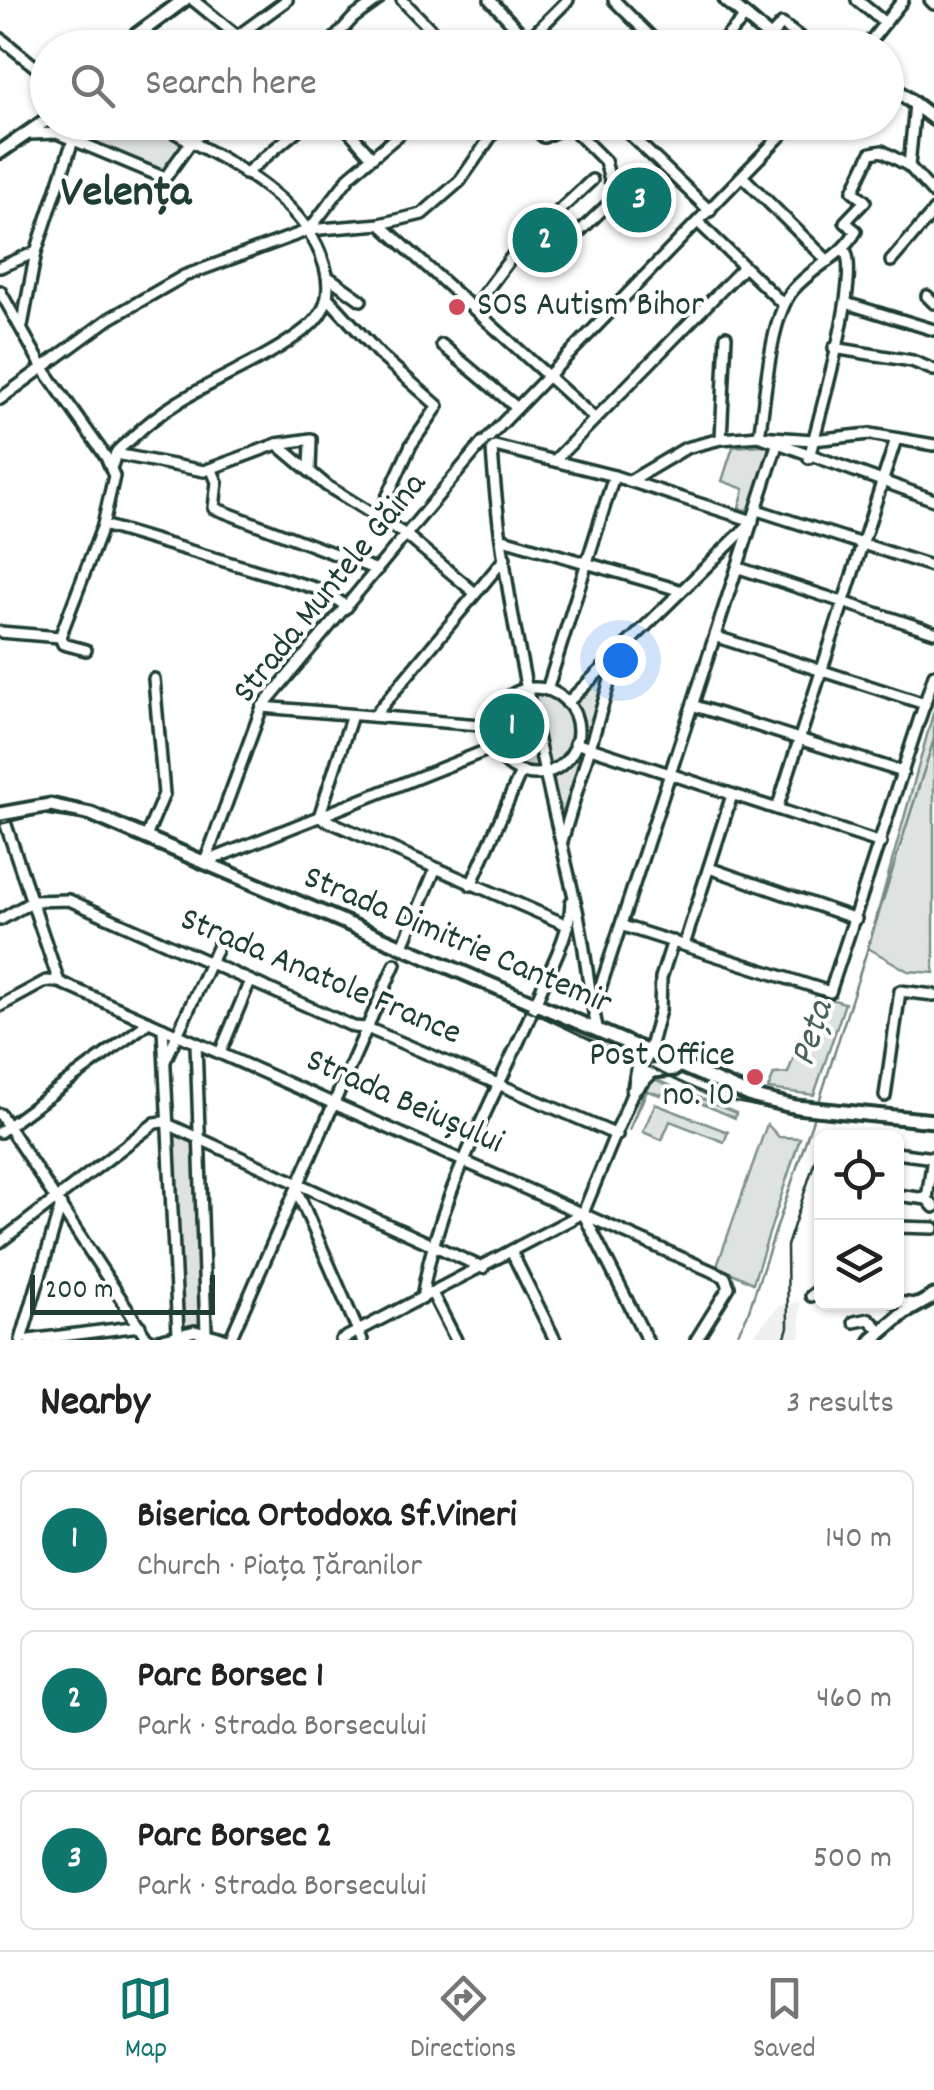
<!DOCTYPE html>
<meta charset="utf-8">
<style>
body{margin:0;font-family:Dekko,sans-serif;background:#f2f2f2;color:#222}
.controls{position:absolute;right:30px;bottom:30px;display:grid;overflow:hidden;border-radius:15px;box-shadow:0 2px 8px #0004}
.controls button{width:90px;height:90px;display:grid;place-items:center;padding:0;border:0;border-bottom:2px solid #e0e0e0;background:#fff;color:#222;font:50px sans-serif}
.scale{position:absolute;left:30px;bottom:25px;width:185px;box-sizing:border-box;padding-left:10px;border:5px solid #1f3d34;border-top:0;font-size:28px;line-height:35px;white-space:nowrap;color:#1f3d34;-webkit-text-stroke:8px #fff;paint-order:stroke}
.you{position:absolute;left:620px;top:660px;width:35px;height:35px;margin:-25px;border:8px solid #fff;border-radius:50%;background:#1a73e8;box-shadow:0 0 0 15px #1a73e833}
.badge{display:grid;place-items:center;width:65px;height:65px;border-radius:50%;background:#0f766e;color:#fff;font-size:32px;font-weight:700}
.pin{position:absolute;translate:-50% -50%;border:5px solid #fff;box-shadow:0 2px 10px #0006}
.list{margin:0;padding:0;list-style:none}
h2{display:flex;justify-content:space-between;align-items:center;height:130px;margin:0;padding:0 40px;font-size:42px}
h2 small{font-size:32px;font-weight:400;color:#767676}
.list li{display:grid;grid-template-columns:65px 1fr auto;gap:30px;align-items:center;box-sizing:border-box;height:140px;margin:0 20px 20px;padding:0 20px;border:2px solid #e0e0e0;border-radius:15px}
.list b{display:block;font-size:38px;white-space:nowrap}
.list p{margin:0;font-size:32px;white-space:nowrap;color:#767676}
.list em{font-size:32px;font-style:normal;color:#767676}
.icon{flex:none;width:55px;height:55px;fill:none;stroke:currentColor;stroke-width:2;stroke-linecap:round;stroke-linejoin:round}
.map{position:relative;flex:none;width:934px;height:1340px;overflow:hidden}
.search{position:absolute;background:#fff;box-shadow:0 2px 8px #0004;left:30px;right:30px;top:30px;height:110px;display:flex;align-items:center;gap:25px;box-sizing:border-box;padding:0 35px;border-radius:55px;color:#767676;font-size:38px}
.sheet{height:610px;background:#fff}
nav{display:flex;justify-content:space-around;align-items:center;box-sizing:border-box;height:140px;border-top:2px solid #e0e0e0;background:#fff;font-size:28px;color:#767676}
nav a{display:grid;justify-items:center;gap:5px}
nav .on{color:#0f766e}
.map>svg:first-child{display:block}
.built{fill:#eef1f0}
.green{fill:#dee3e2;stroke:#7e908b;stroke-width:2.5}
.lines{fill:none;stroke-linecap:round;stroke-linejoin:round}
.stream{stroke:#758883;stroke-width:2.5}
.minor-casing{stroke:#1f3d34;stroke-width:16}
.major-casing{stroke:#1f3d34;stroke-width:19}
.minor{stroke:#fff;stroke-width:9}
.major{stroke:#fff;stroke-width:11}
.tram{stroke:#1f3d34;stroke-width:2.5}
.poi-dot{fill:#d1495b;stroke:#fff;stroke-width:4}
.labels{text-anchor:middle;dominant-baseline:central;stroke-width:8;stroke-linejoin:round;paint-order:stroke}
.poi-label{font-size:35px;fill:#1f3d34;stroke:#fff;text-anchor:start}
.street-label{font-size:35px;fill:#1f3d34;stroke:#fff}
.water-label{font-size:38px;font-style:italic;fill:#4a625b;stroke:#fff}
.district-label{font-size:45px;font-weight:bold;fill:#1f3d34;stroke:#fff}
</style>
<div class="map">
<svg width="934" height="1340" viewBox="0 0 934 1340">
<rect width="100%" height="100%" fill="#fff"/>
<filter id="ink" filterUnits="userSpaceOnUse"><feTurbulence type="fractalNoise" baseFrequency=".01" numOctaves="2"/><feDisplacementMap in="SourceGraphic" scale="20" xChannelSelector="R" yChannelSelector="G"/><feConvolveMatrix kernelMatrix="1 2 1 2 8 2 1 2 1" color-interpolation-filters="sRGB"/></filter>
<g filter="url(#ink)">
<!-- built -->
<polygon class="built" points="800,1302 801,1340 749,1340 779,1306"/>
<!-- green -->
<g class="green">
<polygon points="149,122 185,142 164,174 79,138 84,123"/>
<polygon points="763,445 772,450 755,507 745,510 739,508 744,489 722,481 733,447"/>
<path d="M619,648L561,844L553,770C452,792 495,641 566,702Z"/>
<polygon points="934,710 934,973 908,971 868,948"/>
<polygon points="816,995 845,1003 814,1095 768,1089 774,1074 788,1073"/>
<polygon points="649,1077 736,1113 735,1118 668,1089 661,1095 647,1091 629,1131"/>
<polygon points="655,1104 728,1132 724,1142 670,1121 662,1140 643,1132"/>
<polygon points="167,1124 200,1138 206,1332 231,1340 158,1340 178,1333"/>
<polygon points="767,1124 779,1137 800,1138 753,1283 717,1266"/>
</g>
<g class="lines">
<!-- stream -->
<g class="stream">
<polyline points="818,1105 934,739"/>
<polyline points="734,1340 747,1316 815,1113"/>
</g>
<!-- minor casing -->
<g class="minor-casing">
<g id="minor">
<polyline points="193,0 252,48"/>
<polyline points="402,0 449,48"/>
<polyline points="490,0 535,48"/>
<polyline points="614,0 662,48"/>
<polyline points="857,0 885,23"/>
<polyline points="930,0 934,4"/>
<polyline points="770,37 782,24 814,48"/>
<polyline points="0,38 48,77"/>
<polyline points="221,48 287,0"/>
<polyline points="326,48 353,18 378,0"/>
<polyline points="520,48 568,0"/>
<polyline points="716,48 746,16"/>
<polyline points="865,48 903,0"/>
<polyline points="915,104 909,166 934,194"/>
<polyline points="341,122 371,156"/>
<polyline points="617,122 710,211"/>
<polyline points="30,134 57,133 165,178 191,142 214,122"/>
<polyline points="630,135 643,122"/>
<path d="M909,166L882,151L871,153L853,191L865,201L845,222L856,231C841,258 813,266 793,290C769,319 766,397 759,436L813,440L870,434L934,445"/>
<polyline points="245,174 307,122"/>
<polyline points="743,177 828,261"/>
<polyline points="555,216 577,235"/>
<polyline points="699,223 783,304"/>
<polyline points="380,224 593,417"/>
<polyline points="309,230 351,175 414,122"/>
<polyline points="516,251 555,255 622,191 610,180 605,161 569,125 544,137 526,122"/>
<polyline points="891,261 934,211"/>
<polyline points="0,267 36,252"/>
<polyline points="327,276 361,300"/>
<polyline points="0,291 43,368 106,457 114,476 103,525 60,637"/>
<polyline points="927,296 934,303"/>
<polyline points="329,299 380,355 438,406 411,445 378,517"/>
<polyline points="849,304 934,330"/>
<polyline points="474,307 516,251 592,180"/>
<polyline points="22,326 36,252 79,122"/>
<polyline points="442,345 517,408"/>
<polyline points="834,348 912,361 934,370"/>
<polyline points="0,399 109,319 184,276 309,230 380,224 422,214 460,181 501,122"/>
<polyline points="488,438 794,122"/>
<polyline points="721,439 726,336"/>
<polyline points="277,444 311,439 310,471"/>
<polyline points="495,446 614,476 753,521 567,703"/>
<path d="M492,449C502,604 542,759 577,910C586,950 588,992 598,1031"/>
<polyline points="116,454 204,471 277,444 327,486 406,535 475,593"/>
<path d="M809,458C818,419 861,278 845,250"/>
<polyline points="555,460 743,268"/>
<path d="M111,467C114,463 114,458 116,453C119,448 128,442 133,437C183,387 253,371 307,328C327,312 332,292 325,267C304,192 218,158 156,122"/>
<polyline points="212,470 217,482 214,508 377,570"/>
<polyline points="630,481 686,448 721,439 759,436 934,500"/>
<polyline points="757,510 934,567"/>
<polyline points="103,525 325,591 347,607"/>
<polyline points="503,539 679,590"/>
<polyline points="739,568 934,632"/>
<polyline points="0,632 60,637"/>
<polyline points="60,637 63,644 86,650"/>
<polyline points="717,637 925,704"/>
<circle cx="535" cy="731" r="43"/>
<polyline points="547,690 614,476"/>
<polyline points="695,706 903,772"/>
<polyline points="262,707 492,726"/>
<polyline points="352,715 319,817 567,925"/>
<polyline points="374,716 505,558"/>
<polyline points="575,743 881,843"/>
<polyline points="777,809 896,439"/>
<polyline points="6,825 59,982"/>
<polyline points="146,837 164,794 154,679"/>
<polyline points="562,841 619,650"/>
<polyline points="205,862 262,707 483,442"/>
<polyline points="205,862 495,747"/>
<polyline points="709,868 856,919"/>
<polyline points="471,885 521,772"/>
<polyline points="0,920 33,901 69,900 354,1027 367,1028 617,1135"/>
<polyline points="623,926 830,992 934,675"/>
<polyline points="684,945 732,795"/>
<polyline points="402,948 435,870"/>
<polyline points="597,998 777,445"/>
<polyline points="0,1006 46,981 59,982 725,1277 729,1287 696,1340"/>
<polyline points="163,1028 178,1333"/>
<polyline points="196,1043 206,1332"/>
<polyline points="220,1053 250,981"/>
<polyline points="165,1061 222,937"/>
<polyline points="885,1096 900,991 934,995"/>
<polyline points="0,1114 148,1340"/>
<polyline points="0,1132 149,1022"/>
<polyline points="896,1153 934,1158"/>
<polyline points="297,1191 362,1340"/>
<polyline points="896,1195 927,1199 934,1207"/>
<polyline points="927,1199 933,1157"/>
<polyline points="583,1213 647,1340"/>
<polyline points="896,1227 934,1228"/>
<polyline points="0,1242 155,1123 163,1122 483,1268"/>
<polyline points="512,1253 555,1340"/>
<polyline points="432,1293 456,1340"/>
<polyline points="811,1296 822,1287"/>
<path d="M422,1299C437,1193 498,1095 538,997C550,968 570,934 571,902"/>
<polyline points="895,1302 917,1304"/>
<polyline points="854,1322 869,1319 881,1331"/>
<polyline points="21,1340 61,1205"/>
<polyline points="29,1340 140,1326"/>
<polyline points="158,1340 195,1331 231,1340"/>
<polyline points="230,1340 395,964"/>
<polyline points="341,1340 583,1213 648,1055 660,1010 661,978 673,941"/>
</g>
</g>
<!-- major casing -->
<g class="major-casing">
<g id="major">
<polyline points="726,0 783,48"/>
<polyline points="119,48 184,0"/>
<polyline points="886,82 934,119"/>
<polyline points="0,152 48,119"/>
<polyline points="0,814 50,805 91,814 754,1097 796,1107 934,1121"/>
<polyline points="628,1047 639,1064 635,1085"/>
<polyline points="633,1091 652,1071 675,1069"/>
<polyline points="872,1340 904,1313 934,1296"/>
</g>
</g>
<!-- minor -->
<use href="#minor" class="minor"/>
<!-- major -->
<use href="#major" class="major"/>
<!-- tram -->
<g class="tram">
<polyline points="0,824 41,814 89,821 513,1003 714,1098 804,1115 934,1128"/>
<polyline points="784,1340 788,1327 787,1246 822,1139"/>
</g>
</g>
</g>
<!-- markers -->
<g class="poi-dot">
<circle cx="457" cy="307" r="10"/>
<circle cx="755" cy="1077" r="10"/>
</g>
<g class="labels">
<!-- poi labels -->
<g class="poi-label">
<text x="477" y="307">SOS Autism Bihor</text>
<text x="735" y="1057" text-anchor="end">Post Office<tspan x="735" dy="40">no. 10</tspan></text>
</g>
<!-- street labels -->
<g class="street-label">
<text transform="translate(331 589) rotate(-51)">Strada Muntele Găina</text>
<text transform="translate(457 942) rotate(23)">Strada Dimitrie Cantemir</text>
<text transform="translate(320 978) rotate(23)">Strada Anatole France</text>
<text transform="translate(404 1103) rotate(24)">Strada Beiușului</text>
</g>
<!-- water labels -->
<g class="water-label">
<text transform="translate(814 1034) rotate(-72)">Peța</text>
</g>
<!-- district labels -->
<g class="district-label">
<text x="126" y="195">Velența</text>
</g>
</g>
</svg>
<div class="controls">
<button><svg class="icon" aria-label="locate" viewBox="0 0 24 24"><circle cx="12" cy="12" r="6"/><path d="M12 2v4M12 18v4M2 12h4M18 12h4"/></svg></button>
<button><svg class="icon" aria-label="layers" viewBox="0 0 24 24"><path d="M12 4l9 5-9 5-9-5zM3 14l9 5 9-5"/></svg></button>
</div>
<div class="scale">200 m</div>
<div class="you"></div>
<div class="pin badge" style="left:512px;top:726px">1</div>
<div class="pin badge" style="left:545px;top:240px">2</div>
<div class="pin badge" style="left:639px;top:200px">3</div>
<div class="search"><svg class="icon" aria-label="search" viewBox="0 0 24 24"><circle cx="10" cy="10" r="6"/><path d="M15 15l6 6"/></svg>Search here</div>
</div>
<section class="sheet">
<h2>Nearby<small>3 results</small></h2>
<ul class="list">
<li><span class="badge">1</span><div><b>Biserica Ortodoxa Sf.Vineri</b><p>Church · Piața Țăranilor</p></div><em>140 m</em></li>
<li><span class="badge">2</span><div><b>Parc Borsec 1</b><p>Park · Strada Borsecului</p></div><em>460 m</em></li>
<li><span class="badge">3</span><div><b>Parc Borsec 2</b><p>Park · Strada Borsecului</p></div><em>500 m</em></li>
</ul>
</section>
<nav>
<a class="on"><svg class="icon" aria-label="map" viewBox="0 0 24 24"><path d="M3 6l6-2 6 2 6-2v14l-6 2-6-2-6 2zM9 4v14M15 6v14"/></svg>Map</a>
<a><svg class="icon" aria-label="directions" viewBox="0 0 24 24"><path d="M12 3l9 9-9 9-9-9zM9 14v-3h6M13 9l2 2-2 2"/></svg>Directions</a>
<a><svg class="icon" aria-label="saved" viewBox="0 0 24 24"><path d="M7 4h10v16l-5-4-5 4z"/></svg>Saved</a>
</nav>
